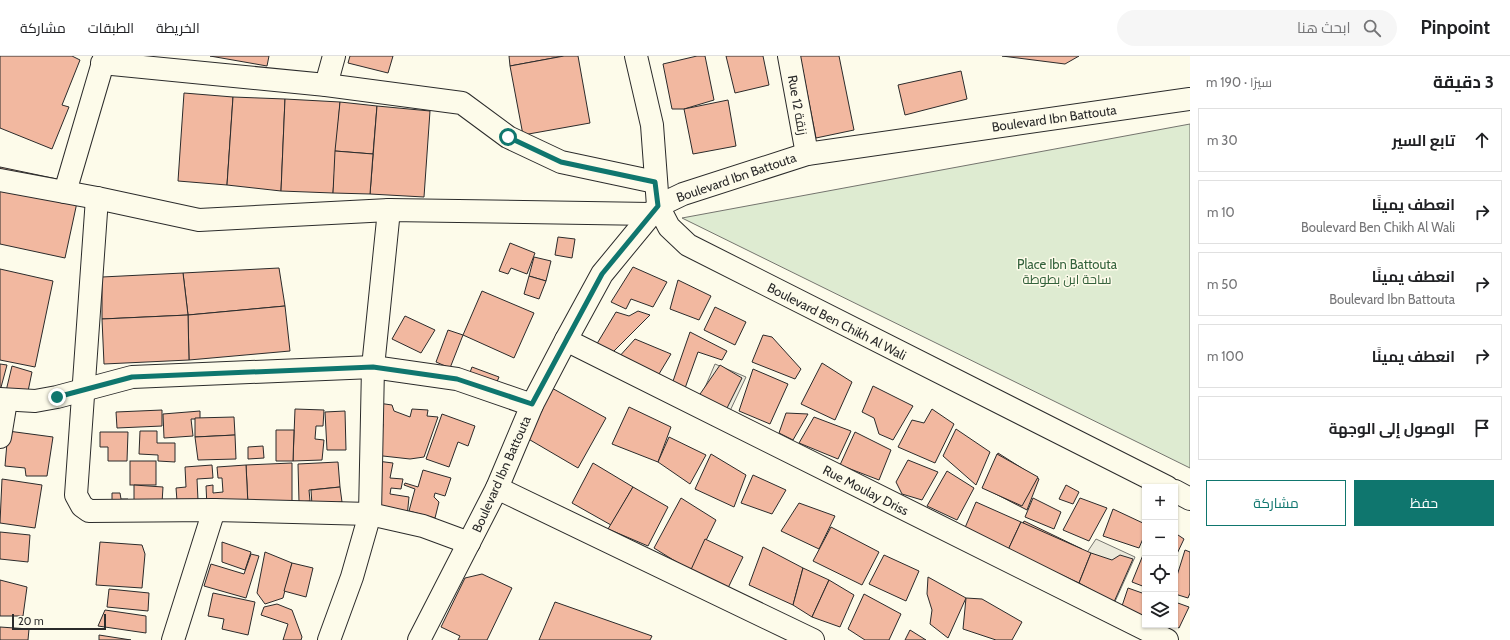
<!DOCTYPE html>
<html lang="ar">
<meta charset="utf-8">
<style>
body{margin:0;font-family:Cabin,Cairo,sans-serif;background:#f6f6f6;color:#202124;direction:rtl}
.controls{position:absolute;right:12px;bottom:12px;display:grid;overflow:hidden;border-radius:0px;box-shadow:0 1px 3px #0004}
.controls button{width:36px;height:36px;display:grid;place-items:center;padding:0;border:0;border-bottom:1px solid #e0e0e0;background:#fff;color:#202124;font:20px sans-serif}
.scale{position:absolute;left:12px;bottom:10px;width:94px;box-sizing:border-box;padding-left:4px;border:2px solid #2b2b2b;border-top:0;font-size:11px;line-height:14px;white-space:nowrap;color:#2b2b2b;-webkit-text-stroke:3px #fdfbea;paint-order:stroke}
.stop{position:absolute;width:12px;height:12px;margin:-9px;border:3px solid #0f766e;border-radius:50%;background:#fff}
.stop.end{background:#0f766e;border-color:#fff;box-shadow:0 1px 4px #0008}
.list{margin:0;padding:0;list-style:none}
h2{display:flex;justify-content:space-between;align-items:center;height:52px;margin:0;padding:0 16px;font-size:17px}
h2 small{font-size:13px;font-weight:400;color:#757577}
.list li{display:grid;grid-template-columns:26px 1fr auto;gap:12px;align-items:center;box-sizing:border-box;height:64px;margin:0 8px 8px;padding:0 8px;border:1px solid #e0e0e0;border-radius:0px}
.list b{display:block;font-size:15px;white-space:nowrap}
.list p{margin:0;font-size:13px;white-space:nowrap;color:#757577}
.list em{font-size:13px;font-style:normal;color:#757577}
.actions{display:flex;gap:8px;padding:12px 16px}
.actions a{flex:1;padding:9px 0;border:1px solid #0f766e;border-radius:0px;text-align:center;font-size:14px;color:#0f766e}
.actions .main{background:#0f766e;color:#fff}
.icon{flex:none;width:22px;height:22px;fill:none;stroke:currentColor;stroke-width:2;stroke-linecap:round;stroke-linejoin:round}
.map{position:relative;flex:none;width:1190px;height:584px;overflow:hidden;direction:ltr}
header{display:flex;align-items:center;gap:24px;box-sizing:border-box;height:56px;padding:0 20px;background:#fff;border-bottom:1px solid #e0e0e0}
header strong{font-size:19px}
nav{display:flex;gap:22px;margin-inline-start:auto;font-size:14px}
.search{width:280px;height:36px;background:#f6f6f6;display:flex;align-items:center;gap:10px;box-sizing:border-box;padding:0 14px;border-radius:22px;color:#757577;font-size:15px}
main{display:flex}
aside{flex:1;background:#fff}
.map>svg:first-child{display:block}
.green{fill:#deebd1;stroke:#74746e}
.parking{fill:#eceadb;stroke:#74746e}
.building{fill:#f2b8a0;stroke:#2b2b2b}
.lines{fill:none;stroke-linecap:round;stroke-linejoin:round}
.minor-casing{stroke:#2b2b2b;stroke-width:24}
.tertiary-casing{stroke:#2b2b2b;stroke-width:24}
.minor{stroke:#fdfbea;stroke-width:22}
.tertiary{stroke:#fdfbea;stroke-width:22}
.route{stroke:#0f766e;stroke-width:5}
.labels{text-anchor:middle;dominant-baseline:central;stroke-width:3;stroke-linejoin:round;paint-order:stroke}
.street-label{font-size:13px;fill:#2b2b2b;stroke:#fdfbea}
.park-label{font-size:13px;fill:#34623c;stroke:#fdfbea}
</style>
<header>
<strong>Pinpoint</strong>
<div class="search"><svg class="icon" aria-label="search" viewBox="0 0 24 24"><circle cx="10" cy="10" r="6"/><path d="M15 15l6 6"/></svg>ابحث هنا</div>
<nav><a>الخريطة</a><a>الطبقات</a><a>مشاركة</a></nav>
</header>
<main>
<aside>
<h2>3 دقيقة<small>سيرًا · 190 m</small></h2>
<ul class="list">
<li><svg class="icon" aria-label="ahead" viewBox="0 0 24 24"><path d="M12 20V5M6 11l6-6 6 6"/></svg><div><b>تابع السير</b></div><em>30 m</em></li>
<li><svg class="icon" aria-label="right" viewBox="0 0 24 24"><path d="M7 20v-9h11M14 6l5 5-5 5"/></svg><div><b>انعطف يمينًا</b><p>Boulevard Ben Chikh Al Wali</p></div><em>10 m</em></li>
<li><svg class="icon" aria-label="right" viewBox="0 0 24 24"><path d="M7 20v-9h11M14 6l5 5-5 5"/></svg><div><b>انعطف يمينًا</b><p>Boulevard Ibn Battouta</p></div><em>50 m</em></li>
<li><svg class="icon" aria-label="right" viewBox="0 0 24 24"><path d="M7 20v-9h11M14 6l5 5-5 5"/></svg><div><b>انعطف يمينًا</b></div><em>100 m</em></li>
<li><svg class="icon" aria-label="arrive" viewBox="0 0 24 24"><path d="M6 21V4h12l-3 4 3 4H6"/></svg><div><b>الوصول إلى الوجهة</b></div></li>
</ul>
<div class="actions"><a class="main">حفظ</a><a>مشاركة</a></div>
</aside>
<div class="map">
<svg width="1190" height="584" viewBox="0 0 1190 584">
<rect width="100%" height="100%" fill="#fdfbea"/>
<!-- green -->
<polygon class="green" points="1190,68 1190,412 682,162"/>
<!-- parking -->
<g class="parking">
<polygon points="715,308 746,321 729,357 700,343"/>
<polygon points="1096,483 1135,501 1113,550 1075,532 1086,498"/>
</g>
<!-- building -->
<g class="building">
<polygon points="0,0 72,0 80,4 62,49 69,51 52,93 0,72"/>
<polygon points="210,0 269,0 267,10"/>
<polygon points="350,0 393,0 388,17 348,7"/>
<polygon points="509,0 564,0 510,10"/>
<polygon points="564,0 578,0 590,67 523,79 510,10"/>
<polygon points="697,0 705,0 714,44 684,53 672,53 663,8"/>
<polygon points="726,0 763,0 769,29 735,37"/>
<polygon points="800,0 839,0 854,74 816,82"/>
<polygon points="1002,0 1079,0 1065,8"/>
<polygon points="961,15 967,43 905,59 898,29"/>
<polygon points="184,37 233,41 227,129 178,125"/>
<polygon points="233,41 285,43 281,135 227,129"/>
<polygon points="285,43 340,46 333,137 281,135"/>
<polygon points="728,44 736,90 693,98 684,53"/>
<polygon points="340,46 377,50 373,98 335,95"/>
<polygon points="377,50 430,55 424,141 370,138"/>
<polygon points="335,95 373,98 370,138 333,137"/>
<polygon points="0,111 81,128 65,202 0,188"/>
<polygon points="558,181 575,183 572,202 555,199"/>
<polygon points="510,187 535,197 527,218 511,212 508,218 499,215"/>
<polygon points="534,201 551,205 546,225 529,220"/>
<polygon points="633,211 667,226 653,251 631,243 626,253 611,246"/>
<polygon points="279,212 285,250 188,259 183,217"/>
<polygon points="0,213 53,225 35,311 0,304"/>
<polygon points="183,217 188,259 102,263 102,221"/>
<polygon points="529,220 546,225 539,243 524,238"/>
<polygon points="678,224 711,240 699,264 670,253"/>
<polygon points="482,235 534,257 514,302 463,279"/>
<polygon points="285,250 290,295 189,304 188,259"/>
<polygon points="715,251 746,266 735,289 704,274"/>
<polygon points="638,255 650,259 609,300 595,291 616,256 629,260"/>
<polygon points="188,259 189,304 104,308 102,263"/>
<polygon points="405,260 435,274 421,297 392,283"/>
<polygon points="448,274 463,279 450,312 436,306"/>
<polygon points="690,276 727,295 722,304 698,296 684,335 671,331"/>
<polygon points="763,279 772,281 801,313 795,323 752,306"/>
<polygon points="635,283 671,298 656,323 618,302"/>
<polygon points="822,307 852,326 835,364 801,348"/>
<polygon points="0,308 7,309 0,335"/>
<polygon points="720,309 742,322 726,354 698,341"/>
<polygon points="12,310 32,316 27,340 6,335"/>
<polygon points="472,311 499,321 494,333 469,319"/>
<polygon points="753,313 788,328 770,368 739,355"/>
<polygon points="873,330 913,350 893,384 879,378 874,362 862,356"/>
<polygon points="550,331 606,362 578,412 525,381"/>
<polygon points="378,347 392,349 394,355 410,361 412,353 428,354 427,360 438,361 424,401 410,403 374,399 381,385 383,368 375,367"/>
<polygon points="629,351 671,371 658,406 612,388"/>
<polygon points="295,353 324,354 323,370 316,370 315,383 324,384 322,404 293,405"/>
<polygon points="932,353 954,368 935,407 898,391 912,364 924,367"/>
<polygon points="162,354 162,370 117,372 116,356"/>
<polygon points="200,355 200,363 191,363 193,380 164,382 163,358"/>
<polygon points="345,355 346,394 327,394 325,356"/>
<polygon points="786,357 808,358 793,384 779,377"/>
<polygon points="442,358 475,370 468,390 458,386 449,411 426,403"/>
<polygon points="234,361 235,379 195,381 195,362"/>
<polygon points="814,361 851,375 838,403 799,387"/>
<polygon points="956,373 990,396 976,429 943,400"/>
<polygon points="276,374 294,374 293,405 276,405"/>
<polygon points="8,375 53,381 47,420 26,420 25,412 5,410"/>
<polygon points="140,375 157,375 157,387 175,387 175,406 158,405 158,399 139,398"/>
<polygon points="100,376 128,376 127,405 108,405 108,391 100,391"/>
<polygon points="855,376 891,394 879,424 840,409"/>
<polygon points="235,379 236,403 198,404 195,381"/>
<polygon points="669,381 706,399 690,428 658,406"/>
<polygon points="263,390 264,402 248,403 248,391"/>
<polygon points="998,397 1039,423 1027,454 986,433"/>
<polygon points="711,398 746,419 734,451 695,433"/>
<polygon points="997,398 1038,421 1022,450 982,432"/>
<polygon points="908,404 938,416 922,444 902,438 896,426"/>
<rect x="130" y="405" width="26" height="24"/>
<polygon points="377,405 393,407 390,422 403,423 401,433 391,432 390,438 409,441 407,461 370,456"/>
<polygon points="338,406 340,431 309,434 310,445 299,446 298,408"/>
<polygon points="292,407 292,449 248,449 246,409"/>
<polygon points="593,407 633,431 611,469 572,447"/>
<polygon points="212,409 213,422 197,423 198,444 177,445 176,432 186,431 185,411"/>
<polygon points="246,409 248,449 207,451 206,430 213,429 213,437 223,436 222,422 218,422 217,411"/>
<polygon points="423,414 451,422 445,440 435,437 434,441 439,446 435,462 409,455 415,433 404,429 405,427 418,431"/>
<polygon points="947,415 974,432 957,464 927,450"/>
<polygon points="753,419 786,434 772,458 741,447"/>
<polygon points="2,423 42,429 35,472 0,467"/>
<polygon points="134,429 163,431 162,447 134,445"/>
<polygon points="1066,429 1079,436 1073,448 1059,443"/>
<polygon points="340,431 342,446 312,449 311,434"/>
<polygon points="633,431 668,451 648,490 608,473"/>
<polygon points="112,437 120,437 121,443 128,443 129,453 112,453"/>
<polygon points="681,442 716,464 691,515 654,492"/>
<polygon points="1033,442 1061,456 1054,473 1025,461"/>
<polygon points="1080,442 1107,452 1089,485 1063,474"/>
<polygon points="976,446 1021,466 1008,494 964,474"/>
<polygon points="799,447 835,460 819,493 781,475"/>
<polygon points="1113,453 1145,468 1145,478 1139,492 1103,480"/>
<polygon points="1024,465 1082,493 1063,524 1013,502"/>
<polygon points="1021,466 1091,497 1079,527 1008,494"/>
<polygon points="831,471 879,496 862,529 813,505"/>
<polygon points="0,476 30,479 28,506 0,503"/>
<polygon points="1175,477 1184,483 1175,502"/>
<polygon points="705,483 743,501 728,532 689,518"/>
<polygon points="100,486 142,489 145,498 142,532 96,529"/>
<polygon points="222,486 251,496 245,514 222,506"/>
<polygon points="763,491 803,512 793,549 749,529"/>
<polygon points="1145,494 1145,531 1132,526"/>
<polygon points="1185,494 1190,496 1190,537 1188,542 1175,538 1175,526"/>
<polygon points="265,496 292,507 283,542 265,548 257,537"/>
<polygon points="1091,497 1112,504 1120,499 1133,503 1114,546 1079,527"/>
<polygon points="251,498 259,500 246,542 204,530 211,508 244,518"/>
<polygon points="884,499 919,515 906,545 869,528"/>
<polygon points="292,507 313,512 306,541 284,535"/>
<polygon points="803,512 829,524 812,561 793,549"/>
<polygon points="482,518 512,532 487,584 458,584 460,580 441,571 465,522"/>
<polygon points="928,521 966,542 948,582 930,568 932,554 927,538"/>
<polygon points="0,524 27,531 23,560 0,560"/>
<polygon points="829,524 854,539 840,571 812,561"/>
<polygon points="1128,532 1145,538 1145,556 1143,561 1121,553"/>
<polygon points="109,533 149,537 148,555 107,551"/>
<polygon points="213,537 255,546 248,579 222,573 224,563 208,560"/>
<polygon points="864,538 901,558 889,584 865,584 848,573"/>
<polygon points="966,542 982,543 1022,566 1012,584 996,584 963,573"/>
<polygon points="555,546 652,580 650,584 539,584"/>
<polygon points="1175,546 1189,551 1179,572 1173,569 1175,569"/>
<polygon points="277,548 292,554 302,581 301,584 283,584 288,568 261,559 264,551"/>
<polygon points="105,554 146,560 146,577 98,570"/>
<polygon points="0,571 29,573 28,584 0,584"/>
<polygon points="910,574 926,584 905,584"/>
<polygon points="99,579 131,584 99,584"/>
</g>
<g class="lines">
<!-- minor casing -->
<g class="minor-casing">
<g id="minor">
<polyline points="636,0 652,69 658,150 669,171 688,189 1167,431"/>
<polyline points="789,0 807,98"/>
<polyline points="102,7 326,29 462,47 508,81 561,106 655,126"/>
<polyline points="326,29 334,0"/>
<polyline points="0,124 97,142 199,164 389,154 651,158"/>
<polyline points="65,136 105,0"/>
<polyline points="97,142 76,439 82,450 89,455 214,454 370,458 423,470 469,487"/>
<polyline points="566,284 1167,584"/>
<polyline points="0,343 35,345 57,341 132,321 373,311 457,323 532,349"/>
<polyline points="0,381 6,345"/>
<polyline points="497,432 813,584"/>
<polyline points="1175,435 1190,443"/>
<polyline points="173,584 214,454"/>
<polyline points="329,584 352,521 370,458 373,311 389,154"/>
</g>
</g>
<!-- tertiary casing -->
<g class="tertiary-casing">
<polyline id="tertiary" points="419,584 497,432 532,349 566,284 602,218 658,150 683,138 807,98 1190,43"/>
</g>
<!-- minor -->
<use href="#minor" class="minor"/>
<!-- tertiary -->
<use href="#tertiary" class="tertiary"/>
</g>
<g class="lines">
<!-- route -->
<polyline class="route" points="57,341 132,321 373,311 457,323 532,348 602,218 658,150 655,126 561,106 508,81"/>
</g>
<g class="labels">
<!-- street labels -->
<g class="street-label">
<text transform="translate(798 49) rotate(80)">Rue 12 زنقة</text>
<text transform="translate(1054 62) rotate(-8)">Boulevard Ibn Battouta</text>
<text transform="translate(736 121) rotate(-19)">Boulevard Ibn Battouta</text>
<text transform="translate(837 265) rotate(27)">Boulevard Ben Chikh Al Wali</text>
<text transform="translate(501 418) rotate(-66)">Boulevard Ibn Battouta</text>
<text transform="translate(866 434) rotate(27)">Rue Moulay Driss</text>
</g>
<!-- park labels -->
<g class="park-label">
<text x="1067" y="208">Place Ibn Battouta<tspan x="1067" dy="15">ساحة ابن بطوطة</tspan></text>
</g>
</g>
</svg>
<div class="controls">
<button>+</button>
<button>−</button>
<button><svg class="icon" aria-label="locate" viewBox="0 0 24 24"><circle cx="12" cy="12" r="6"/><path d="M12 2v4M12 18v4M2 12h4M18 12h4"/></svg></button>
<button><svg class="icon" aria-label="layers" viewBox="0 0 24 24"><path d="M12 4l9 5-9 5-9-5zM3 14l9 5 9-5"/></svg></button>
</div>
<div class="scale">20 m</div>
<div class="stop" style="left:508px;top:81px"></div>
<div class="stop end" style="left:57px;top:341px"></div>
</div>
</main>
